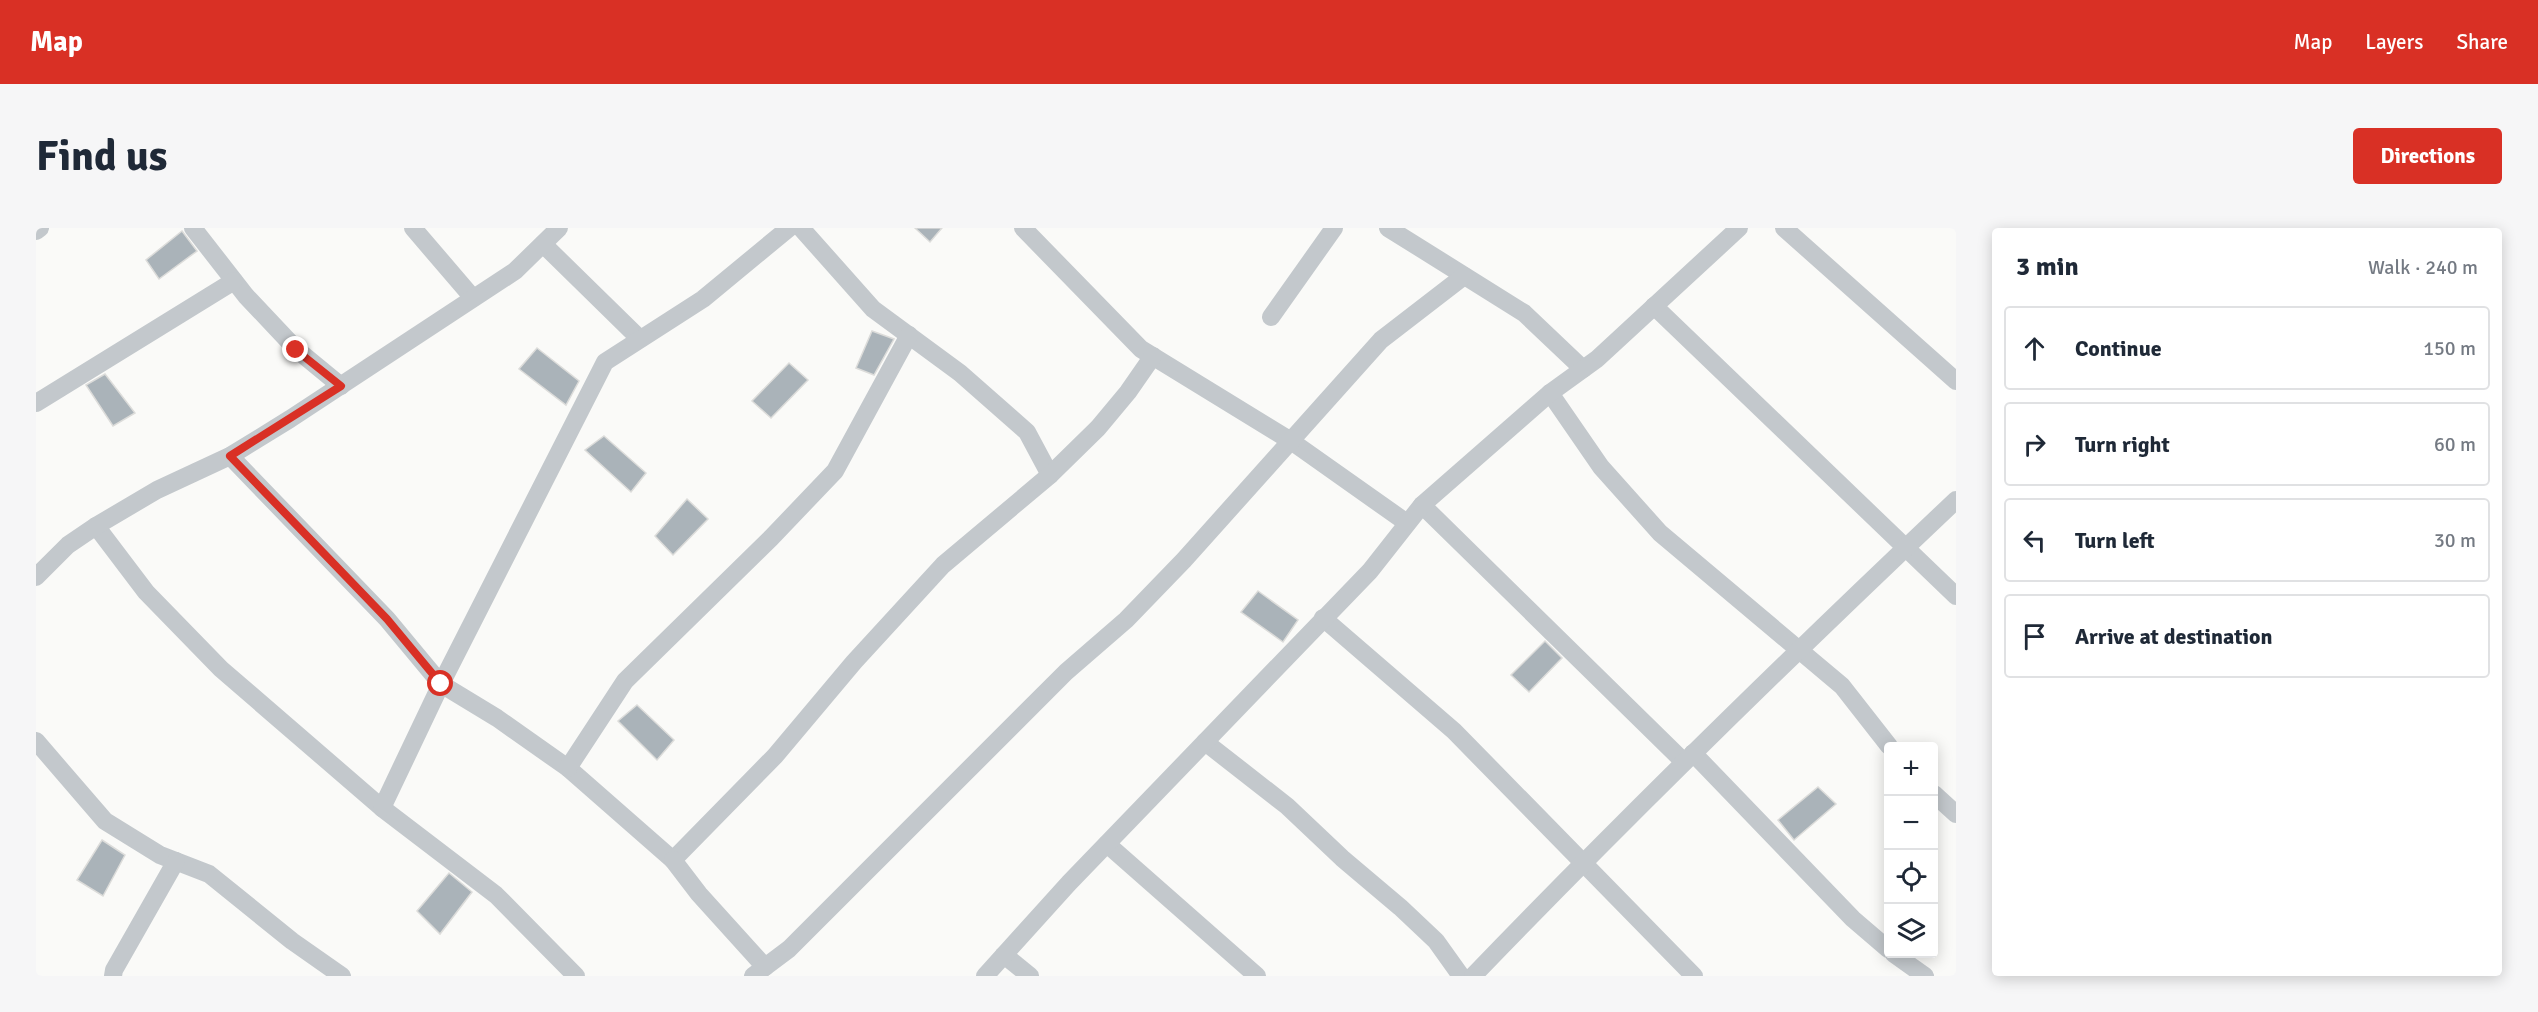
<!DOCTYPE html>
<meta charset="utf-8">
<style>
body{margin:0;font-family:Signika,sans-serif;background:#f6f6f7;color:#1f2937}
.controls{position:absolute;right:18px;bottom:18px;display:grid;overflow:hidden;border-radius:6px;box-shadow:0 3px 15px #0003}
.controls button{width:54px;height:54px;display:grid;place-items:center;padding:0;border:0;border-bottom:2px solid #e0e1e3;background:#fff;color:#1f2937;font:30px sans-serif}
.stop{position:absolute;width:18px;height:18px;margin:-14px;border:4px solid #d93025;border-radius:50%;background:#fff}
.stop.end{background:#d93025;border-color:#fff;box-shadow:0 2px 6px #0008}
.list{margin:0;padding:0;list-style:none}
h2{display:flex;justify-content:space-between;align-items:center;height:78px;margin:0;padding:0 24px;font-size:26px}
h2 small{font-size:20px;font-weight:400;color:#747a83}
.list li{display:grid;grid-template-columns:39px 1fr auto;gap:18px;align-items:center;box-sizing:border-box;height:84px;margin:0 12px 12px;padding:0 12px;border:2px solid #e0e1e3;border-radius:6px}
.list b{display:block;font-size:22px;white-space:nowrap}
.list em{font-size:20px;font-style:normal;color:#747a83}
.icon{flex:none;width:33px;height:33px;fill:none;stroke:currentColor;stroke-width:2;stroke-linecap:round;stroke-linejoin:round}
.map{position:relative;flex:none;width:1920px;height:748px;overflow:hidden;border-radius:6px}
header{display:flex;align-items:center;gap:36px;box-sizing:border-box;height:84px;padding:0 30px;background:#d93025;color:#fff}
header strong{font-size:28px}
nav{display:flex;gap:33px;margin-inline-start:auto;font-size:21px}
.intro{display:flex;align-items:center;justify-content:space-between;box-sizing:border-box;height:144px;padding:0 36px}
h1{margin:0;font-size:42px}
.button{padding:15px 27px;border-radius:6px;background:#d93025;color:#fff;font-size:21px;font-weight:700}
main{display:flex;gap:36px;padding:0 36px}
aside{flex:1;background:#fff;border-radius:6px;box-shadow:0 3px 15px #0003}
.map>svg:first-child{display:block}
.building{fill:#aab3b9;stroke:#dcdcda;stroke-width:1.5}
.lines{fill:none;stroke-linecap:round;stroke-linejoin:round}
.minor{stroke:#c3c8cc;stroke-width:18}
.route{stroke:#d93025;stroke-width:8}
</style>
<header>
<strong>Map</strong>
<nav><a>Map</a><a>Layers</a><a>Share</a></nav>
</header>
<div class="intro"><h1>Find us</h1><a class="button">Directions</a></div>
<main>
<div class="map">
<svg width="1920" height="748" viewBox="0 0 1920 748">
<rect width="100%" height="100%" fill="#fafaf8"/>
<!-- building -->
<g class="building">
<polygon points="879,0 906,0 894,14"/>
<polygon points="146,3 161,23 123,51 110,32"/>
<polygon points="836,103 858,111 838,147 820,140"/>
<polygon points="501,120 543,153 530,177 483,141"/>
<polygon points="753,135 772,152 735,190 716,173"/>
<polygon points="69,146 99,185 77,198 50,157"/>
<polygon points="568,208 610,245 595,264 549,222"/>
<polygon points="651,271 672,291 637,327 619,308"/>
<polygon points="1222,363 1262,392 1247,414 1205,384"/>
<polygon points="1509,413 1526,430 1493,464 1475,447"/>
<polygon points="601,477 638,512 621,532 582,493"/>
<polygon points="1782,559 1800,576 1758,612 1742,592"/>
<polygon points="66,612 89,627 67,668 41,652"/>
<polygon points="413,645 436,664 404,706 381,683"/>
</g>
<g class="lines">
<!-- minor -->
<g class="minor">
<polyline points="157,0 210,68 260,121 305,158"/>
<polyline points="377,0 437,70"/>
<polyline points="765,0 837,81 924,145 991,204 1014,247"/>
<polyline points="987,0 1105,121 1255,213 1371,295"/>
<polyline points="1352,0 1488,85 1547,141"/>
<polyline points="1748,0 1920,153"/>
<polyline points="0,3 4,0"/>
<polyline points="507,16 604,111"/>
<polyline points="1618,78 1920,368"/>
<polyline points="1235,89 1298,0"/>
<polyline points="1514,165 1565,239 1624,305 1806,458 1853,518"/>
<polyline points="0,175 198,53"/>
<polyline points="194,228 351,391 405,456 461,490 532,540 637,632 739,528 818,434 907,337 1014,247 1062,200 1092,164 1117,128"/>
<polyline points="1386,277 1648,534"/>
<polyline points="60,298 110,364 185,441 346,580 460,667 540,748"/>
<polyline points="0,349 32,317 60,298 121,262 194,228 254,191 479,43 523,0"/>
<polyline points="1287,390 1418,503 1658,748"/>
<polyline points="0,513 69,593 124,627 173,646 256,713 306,748"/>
<polyline points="1169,514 1251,578 1306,630 1364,679 1400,713 1425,748"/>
<polyline points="1657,525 1817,691 1852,721"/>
<polyline points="532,540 589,453 735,310 799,243 873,107"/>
<polyline points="1898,566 1920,586"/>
<polyline points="346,580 405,456 569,134 667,71 753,0"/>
<polyline points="1071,616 1221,748"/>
<polyline points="637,632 663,666 729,739"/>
<polyline points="1858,726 1889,748"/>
<polyline points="968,727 994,748"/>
<polyline points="77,748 78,742 140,633"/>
<polyline points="717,748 753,721 1030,444 1090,392 1148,332 1345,112 1428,48"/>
<polyline points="949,748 1033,655 1334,343 1386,277 1514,165 1561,131 1703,0"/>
<path d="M1437,748C1594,585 1756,427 1920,272"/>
</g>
</g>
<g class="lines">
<!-- route -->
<polyline class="route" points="260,122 305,158 194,228 351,391 405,456"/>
</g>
</svg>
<div class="controls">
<button>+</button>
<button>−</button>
<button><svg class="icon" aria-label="locate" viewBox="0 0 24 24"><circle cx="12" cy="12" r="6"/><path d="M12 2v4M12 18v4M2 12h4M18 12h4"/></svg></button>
<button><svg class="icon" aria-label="layers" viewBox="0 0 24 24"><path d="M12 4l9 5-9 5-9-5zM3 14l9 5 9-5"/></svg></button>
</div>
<div class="stop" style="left:405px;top:456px"></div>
<div class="stop end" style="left:260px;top:122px"></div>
</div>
<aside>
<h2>3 min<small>Walk · 240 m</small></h2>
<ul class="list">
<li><svg class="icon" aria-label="ahead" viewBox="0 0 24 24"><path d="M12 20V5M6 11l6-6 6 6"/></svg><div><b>Continue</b></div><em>150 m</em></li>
<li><svg class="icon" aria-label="right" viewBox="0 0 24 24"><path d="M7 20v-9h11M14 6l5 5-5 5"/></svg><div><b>Turn right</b></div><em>60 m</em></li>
<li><svg class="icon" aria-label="left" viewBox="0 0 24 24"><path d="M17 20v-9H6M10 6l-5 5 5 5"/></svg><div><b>Turn left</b></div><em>30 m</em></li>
<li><svg class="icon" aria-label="arrive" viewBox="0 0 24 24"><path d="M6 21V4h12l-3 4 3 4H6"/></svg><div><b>Arrive at destination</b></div></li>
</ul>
</aside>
</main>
